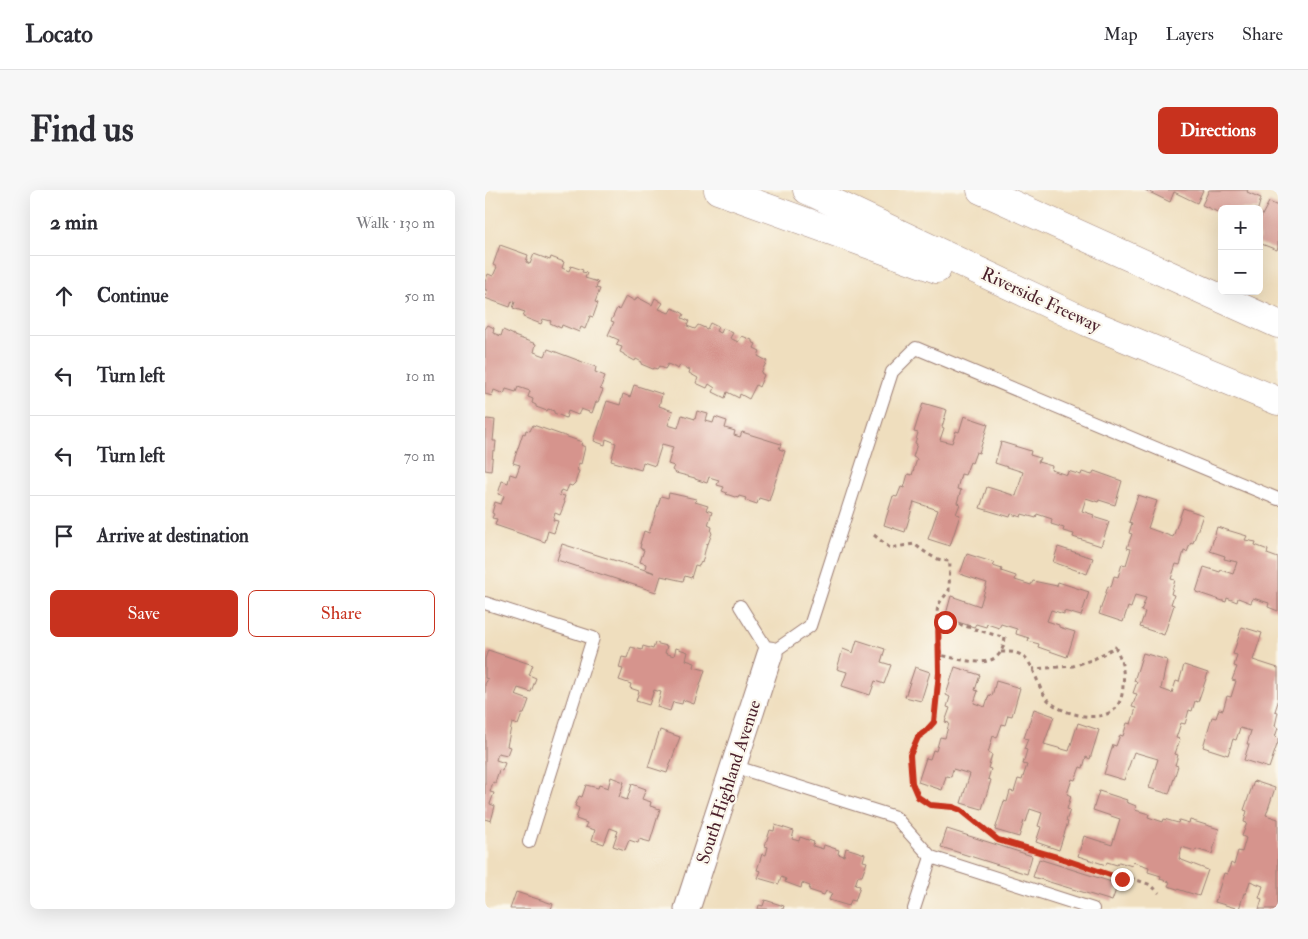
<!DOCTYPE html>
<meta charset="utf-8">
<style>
body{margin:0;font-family:"IM FELL Double Pica",serif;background:#f7f7f7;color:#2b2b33}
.controls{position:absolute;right:15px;top:15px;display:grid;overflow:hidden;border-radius:8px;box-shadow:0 5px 20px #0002}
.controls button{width:45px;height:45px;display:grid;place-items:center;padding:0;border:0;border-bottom:1px solid #e1e1e2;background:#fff;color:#2b2b33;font:25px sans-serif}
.stop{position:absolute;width:15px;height:15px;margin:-11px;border:4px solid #c8321e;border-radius:50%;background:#fff}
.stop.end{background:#c8321e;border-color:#fff;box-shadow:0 1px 5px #0008}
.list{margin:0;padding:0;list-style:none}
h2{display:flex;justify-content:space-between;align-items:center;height:65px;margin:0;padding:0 20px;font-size:21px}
h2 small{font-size:16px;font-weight:400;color:#7c7c81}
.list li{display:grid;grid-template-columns:32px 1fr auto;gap:15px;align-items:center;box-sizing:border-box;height:80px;padding:0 20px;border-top:1px solid #e1e1e2}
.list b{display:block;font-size:19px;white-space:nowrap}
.list em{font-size:16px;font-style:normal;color:#7c7c81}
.actions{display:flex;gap:10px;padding:15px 20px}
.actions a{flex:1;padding:11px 0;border:1px solid #c8321e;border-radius:8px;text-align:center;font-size:18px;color:#c8321e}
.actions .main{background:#c8321e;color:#fff}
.icon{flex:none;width:28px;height:28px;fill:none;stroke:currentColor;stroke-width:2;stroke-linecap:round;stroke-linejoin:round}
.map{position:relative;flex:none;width:793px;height:719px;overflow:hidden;border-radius:8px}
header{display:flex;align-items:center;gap:30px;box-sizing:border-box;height:70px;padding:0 25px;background:#fff;border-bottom:1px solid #e1e1e2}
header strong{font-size:24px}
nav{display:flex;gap:28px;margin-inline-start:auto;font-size:18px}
.intro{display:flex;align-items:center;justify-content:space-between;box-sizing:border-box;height:120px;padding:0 30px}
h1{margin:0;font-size:35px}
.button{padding:12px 22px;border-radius:8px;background:#c8321e;color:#fff;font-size:18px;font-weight:700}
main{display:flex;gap:30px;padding:0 30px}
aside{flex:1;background:#fff;border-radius:8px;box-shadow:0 5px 20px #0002}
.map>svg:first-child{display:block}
.building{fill:#d6948d}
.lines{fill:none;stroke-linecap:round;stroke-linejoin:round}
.service-casing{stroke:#9c7e74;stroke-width:14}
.minor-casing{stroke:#9c7e74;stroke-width:27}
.motorway-casing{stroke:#9c7e74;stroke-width:29}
.path{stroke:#9c7e74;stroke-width:3;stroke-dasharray:4 4;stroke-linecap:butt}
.service{stroke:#fff;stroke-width:12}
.minor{stroke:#fff;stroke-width:25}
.motorway{stroke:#fff;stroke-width:28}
.route{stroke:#c8321e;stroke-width:6}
.labels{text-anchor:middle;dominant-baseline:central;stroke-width:4.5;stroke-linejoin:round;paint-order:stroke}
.street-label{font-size:18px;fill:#4a1f2b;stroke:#fbf7ec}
</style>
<header>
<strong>Locato</strong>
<nav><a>Map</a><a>Layers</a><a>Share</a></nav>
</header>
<div class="intro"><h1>Find us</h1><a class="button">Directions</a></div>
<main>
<aside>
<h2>2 min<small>Walk · 130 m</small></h2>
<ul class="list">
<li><svg class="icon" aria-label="ahead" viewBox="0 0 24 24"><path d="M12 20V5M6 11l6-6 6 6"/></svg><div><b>Continue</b></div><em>50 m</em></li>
<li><svg class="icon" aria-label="left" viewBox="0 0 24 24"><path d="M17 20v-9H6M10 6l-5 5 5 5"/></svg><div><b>Turn left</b></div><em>10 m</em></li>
<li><svg class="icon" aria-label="left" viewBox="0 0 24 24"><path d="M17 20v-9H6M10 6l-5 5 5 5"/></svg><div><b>Turn left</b></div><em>70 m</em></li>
<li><svg class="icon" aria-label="arrive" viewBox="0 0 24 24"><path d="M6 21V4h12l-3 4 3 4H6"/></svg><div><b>Arrive at destination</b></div></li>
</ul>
<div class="actions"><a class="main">Save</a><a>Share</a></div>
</aside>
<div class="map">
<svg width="793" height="719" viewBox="0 0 793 719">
<rect width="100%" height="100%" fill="#fbf7ec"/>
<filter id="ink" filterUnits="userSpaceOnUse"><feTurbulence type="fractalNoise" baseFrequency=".02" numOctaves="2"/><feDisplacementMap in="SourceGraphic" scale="10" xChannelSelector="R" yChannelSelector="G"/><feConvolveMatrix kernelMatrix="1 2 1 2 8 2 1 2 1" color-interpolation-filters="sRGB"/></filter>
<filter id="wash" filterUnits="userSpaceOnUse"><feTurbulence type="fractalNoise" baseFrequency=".0096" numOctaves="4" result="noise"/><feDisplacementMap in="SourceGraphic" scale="20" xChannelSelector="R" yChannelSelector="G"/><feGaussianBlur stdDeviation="1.12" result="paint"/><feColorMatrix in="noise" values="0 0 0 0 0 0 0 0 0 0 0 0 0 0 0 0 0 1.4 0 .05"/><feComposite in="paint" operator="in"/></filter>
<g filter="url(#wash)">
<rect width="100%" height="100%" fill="#efdebe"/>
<g id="blocks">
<!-- building -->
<g class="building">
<polygon points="660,0 718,0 712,13 689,2 685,12"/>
<polygon points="724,0 763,0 762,2 776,8 773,19 737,19 737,24 717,15"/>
<polygon points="784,12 793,16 793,57 792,60 774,53 774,31"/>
<polygon points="15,55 43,65 41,72 45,74 49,64 65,70 66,67 79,72 77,78 84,81 86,76 98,80 97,82 102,83 100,88 113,92 111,98 115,99 110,112 113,113 108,127 105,126 100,139 96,137 94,142 77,135 76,138 65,133 66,131 58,129 56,134 38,127 40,122 28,118 30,112 27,111 25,117 0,108 2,100 0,100 0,92 3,84 8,86 12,77 8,75"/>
<polygon points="141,106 150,111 152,107 167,115 170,108 178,113 174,119 184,123 187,118 194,121 199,124 197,128 204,131 202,136 210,139 213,135 222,139 225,133 233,137 231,141 236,143 238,138 248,143 245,148 253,152 257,146 267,150 267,152 271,154 269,158 275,161 273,166 282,171 276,183 279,185 274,197 271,195 264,209 255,204 254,208 242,202 240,208 228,202 230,198 224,194 222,198 211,193 213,188 204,183 205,180 195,175 193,179 183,174 180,179 174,176 172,179 169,178 168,179 156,174 157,172 151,169 150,171 139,165 139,164 135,162 137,157 131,155 134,150 123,145 129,132 126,131 132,118 134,120"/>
<polygon points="3,135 9,138 8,143 16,146 18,140 29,145 29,146 51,154 49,162 60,166 63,159 111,177 110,182 120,186 115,199 118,200 113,212 111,212 107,223 96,219 93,225 83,221 81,228 69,223 69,221 63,219 62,221 51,217 51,215 47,213 48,209 43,207 45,201 33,197 31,202 21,199 19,204 9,200 7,206 0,204 0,139"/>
<polygon points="149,195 177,204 174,216 188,221 183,235 193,238 197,225 210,229 212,221 223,224 221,231 228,233 230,227 242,231 240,238 250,241 249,245 255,247 257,242 296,254 294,259 300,261 284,311 274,308 272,314 260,310 261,308 254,306 253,308 241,304 242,303 237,301 239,297 232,295 234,290 224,287 222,293 210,289 210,288 191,283 187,280 189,276 183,274 188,257 177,254 170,276 158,272 156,280 126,271 131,253 121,249 120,255 109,251 122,211 135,215 138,204 145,207"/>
<polygon points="438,213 462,220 457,237 459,238 455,250 467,253 471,241 474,242 479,226 503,234 494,263 491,262 487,273 485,272 480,285 476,284 472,299 476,300 472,313 475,314 471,324 475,325 465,356 443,349 453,320 429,312 420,342 399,335 408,306 412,307 416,297 419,298 423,284 427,285 432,269 428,267 432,254 430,253 433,243 429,242"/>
<polygon points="2,229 10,230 8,251 11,251 10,261 8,260 6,281 0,280 0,230"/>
<polygon points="48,235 97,252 96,255 100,257 96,274 94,273 92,280 94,281 90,293 87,296 84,295 81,302 76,300 74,305 80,306 78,311 80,312 75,325 70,323 68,330 73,331 69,343 63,341 60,352 10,335 12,329 7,328 9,324 7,323 10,312 16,314 19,306 13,304 17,291 23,293 25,284 31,286 35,275 28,273 38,243 40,244 41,240 45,241"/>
<polygon points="516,252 546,261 545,265 555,268 553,272 567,276 566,280 582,285 583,281 596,285 597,282 607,285 609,281 637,291 630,315 614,310 613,312 601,308 597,321 609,325 608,327 624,332 616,356 588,347 589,344 578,341 579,338 566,334 567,329 552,324 551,328 537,324 536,327 526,324 525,327 495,318 502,297 531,306 538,282 510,273"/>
<polygon points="184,303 211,309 210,312 223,316 221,320 227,322 223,335 227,337 226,342 227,343 223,354 222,353 217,373 216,372 214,376 210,375 206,388 200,386 198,391 176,386 171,402 72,370 77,354 170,383 160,379 161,374 155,372 159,360 155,358 156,354 155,354 159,341 164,343 176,306 183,308"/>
<polygon points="653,305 672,311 663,338 688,347 698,318 718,325 708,353 706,352 702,362 699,361 695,375 691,374 686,389 690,390 686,404 689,405 686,414 689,415 679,445 655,437 660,422 656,421 661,408 650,405 646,418 643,417 638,432 614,424 623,396 626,397 629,386 633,387 637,374 641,375 646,359 642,358 647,344 644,343 647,333 644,332"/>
<polygon points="732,337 762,346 760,350 771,352 770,355 783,360 782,364 793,368 793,421 783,417 784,413 768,408 766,413 753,408 752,412 742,408 741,412 711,402 719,377 735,382 736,380 748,384 752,372 739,369 740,366 725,361"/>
<polygon points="573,357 608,368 602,384 568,372"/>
<polygon points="482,364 510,373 508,376 517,379 516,381 531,386 530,390 546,395 548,391 572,396 573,392 604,402 596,426 579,421 579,424 566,420 562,431 574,435 574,437 590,442 582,467 553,457 554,454 543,451 544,448 531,444 532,439 516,434 514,438 502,434 501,437 491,434 489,437 460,428 466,406 495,416 502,393 475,384"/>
<polygon points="757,437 777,443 768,470 793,478 793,512 790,521 793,522 790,536 793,538 790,547 793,548 793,552 784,578 759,570 764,554 762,554 766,541 755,538 751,550 748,549 743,565 718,557 727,527 731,528 734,519 738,520 742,506 746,507 751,491 747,490 752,477 749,476 752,465 748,464"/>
<polygon points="372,450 400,459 396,472 406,475 399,494 390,491 385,505 357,496 362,482 352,479 358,459 368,463"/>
<polygon points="170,453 182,456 180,463 189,466 191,458 203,462 201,470 210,473 209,477 220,480 209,514 198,510 197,514 188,512 185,521 172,517 176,502 169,500 164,515 151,511 154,501 145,498 146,494 134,490 138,479 134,478 137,467 142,468 146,457 157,460 158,456 168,459"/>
<polygon points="3,460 48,475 44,485 51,488 46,502 33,498 30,505 44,510 39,524 37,524 33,535 27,533 22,556 25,557 22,565 13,563 11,570 20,573 17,581 14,580 10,593 8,592 5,602 9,603 5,614 10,616 6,631 0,629 0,494 3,489 0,488 0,469"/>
<polygon points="658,463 682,470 676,499 687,503 691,491 694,492 699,475 723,483 713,512 710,511 707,521 704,520 700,534 696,533 691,548 695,549 690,564 693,565 690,575 693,576 684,604 664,598 673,569 649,562 639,590 619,584 628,555 631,556 635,545 638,546 642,533 646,534 651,518 647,517 652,504 648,503 652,492 649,491"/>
<polygon points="430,477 445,482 436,511 420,507"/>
<polygon points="470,477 495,485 490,500 493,501 489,513 500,517 504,505 507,506 511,491 535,498 527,526 523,525 520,535 517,534 512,548 508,546 503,563 507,565 503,578 506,579 503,589 506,590 497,619 476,613 485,584 468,579 466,587 461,586 457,600 433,592 441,568 445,569 448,560 451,561 455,547 460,548 464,533 460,532 465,518 462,517 465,507 461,505"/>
<polygon points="549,519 569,526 559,554 584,561 593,533 614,540 605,569 601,567 598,578 595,577 590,590 587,589 582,604 586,606 582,619 585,620 581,631 583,632 574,660 551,652 556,637 553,636 557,623 545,619 541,632 539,631 534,647 510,640 519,611 522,612 525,601 529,602 533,589 537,590 542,575 538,574 542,560 539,559 543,549 539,548"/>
<polygon points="175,540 195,547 182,583 163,577"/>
<polygon points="126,587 139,592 134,607 142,610 147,594 161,599 157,609 166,612 165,616 175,619 165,652 154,649 153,653 144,650 140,660 128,656 133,641 125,638 119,654 107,650 110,640 100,637 102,633 91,629 94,618 90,616 94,606 97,607 101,595 113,598 114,595 123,598"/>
<polygon points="769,591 790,598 781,625 793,629 793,719 774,719 777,709 774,708 778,696 765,691 761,704 759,703 754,719 730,712 739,683 742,684 746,673 749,675 753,661 757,662 761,648 757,646 762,633 759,632 762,621 759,620"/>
<polygon points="614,601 642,610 641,612 651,616 650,620 664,624 663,627 678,632 679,629 693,633 694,630 704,633 705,630 734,639 727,664 711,659 710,661 697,657 694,669 723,680 714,706 683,696 685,692 675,689 676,686 663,682 664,677 648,672 647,676 634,672 632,675 622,672 621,675 593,666 599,646 627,655 635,629 608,620"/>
<polygon points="290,635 309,641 307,649 314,651 315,647 329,652 328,656 338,659 339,655 354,660 353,664 359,666 361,658 380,664 378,671 382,672 377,686 373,686 370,695 375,696 370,711 366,710 364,716 344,710 347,703 341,701 339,705 324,700 325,696 317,693 316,698 300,692 301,689 296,687 294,694 273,688 276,681 272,680 277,664 281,665 283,657 280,656 285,640 289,641"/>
<polygon points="462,639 547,666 542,684 456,657"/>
<polygon points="554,669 633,694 627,711 548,687"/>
<polygon points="31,702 68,714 66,719 25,719"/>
<polygon points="280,710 299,716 298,719 273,719 274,715 278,716"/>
</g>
</g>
</g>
<g filter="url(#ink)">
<use href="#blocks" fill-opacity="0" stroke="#9c7e74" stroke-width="1"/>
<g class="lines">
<!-- service casing -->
<g class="service-casing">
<g id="service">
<polyline points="0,413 108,448 44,652"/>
<polyline points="255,416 285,464 325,436 407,182 431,158 793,309"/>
<polyline points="248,576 410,627 446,667"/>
<polyline points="429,719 446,667 608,719"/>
</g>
</g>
<!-- minor casing -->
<g class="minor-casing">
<polyline id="minor" points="202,719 285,464"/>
</g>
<!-- motorway casing -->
<g class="motorway-casing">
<g id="motorway">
<polyline points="233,0 452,79"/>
<polyline points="322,0 602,132 793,211"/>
<polyline points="496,0 793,134"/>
</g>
</g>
<!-- path -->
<g class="path">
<path d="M389,345L405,358L429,354C440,362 450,371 465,371L464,401C456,411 450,415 453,428L520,448C519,453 518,459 515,463C503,480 472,468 455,465L449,532L441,541L433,547L425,565L427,593L433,607L445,615L468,617L477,620L513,650L575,668L637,689H649L666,695L674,703"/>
<polyline points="453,428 455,465"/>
<path d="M516,462C526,462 533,461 541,469C552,481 552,498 563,510C576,524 614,534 630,519C636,512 638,503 638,494C640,483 636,466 630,457L609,469L588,476L548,479"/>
</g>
<!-- service -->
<use href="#service" class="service"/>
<!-- minor -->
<use href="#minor" class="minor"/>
<!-- motorway -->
<use href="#motorway" class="motorway"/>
</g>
</g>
<g class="lines" filter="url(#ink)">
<!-- route -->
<polyline class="route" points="460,432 453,428 454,483 449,532 441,541 433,547 425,565 427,593 433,607 445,615 468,617 476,620 513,650 575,668 637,689"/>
</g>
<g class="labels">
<!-- street labels -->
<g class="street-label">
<text transform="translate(556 110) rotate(25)">Riverside Freeway</text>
<text transform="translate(244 592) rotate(-72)">South Highland Avenue</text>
</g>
</g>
</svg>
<div class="controls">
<button>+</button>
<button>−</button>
</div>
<div class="stop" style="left:460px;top:432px"></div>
<div class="stop end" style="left:637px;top:689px"></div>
</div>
</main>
